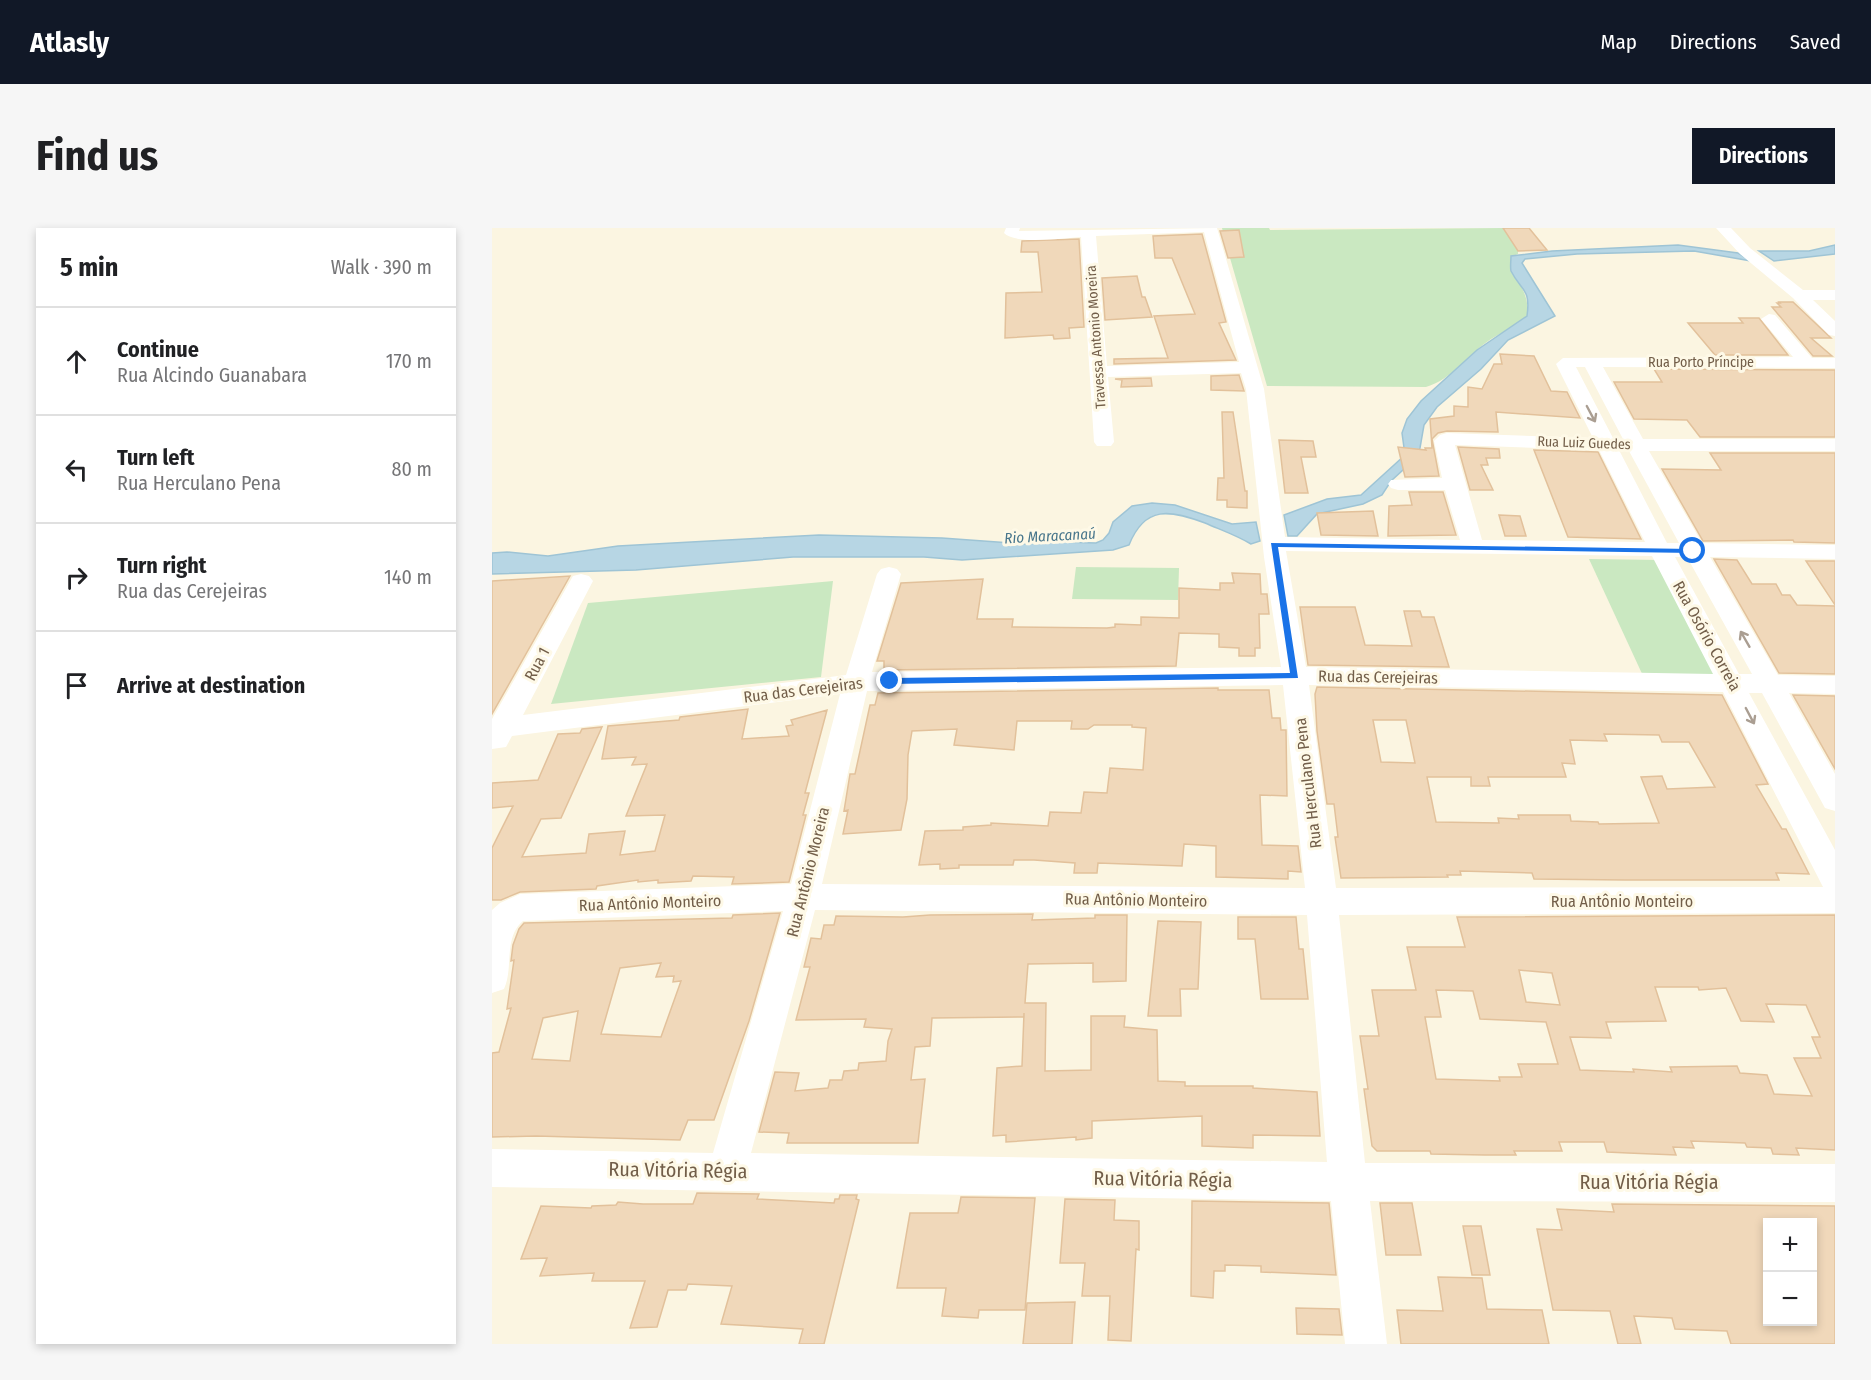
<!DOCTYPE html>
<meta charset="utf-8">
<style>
body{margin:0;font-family:"Fira Sans Condensed",sans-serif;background:#f6f6f6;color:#202124}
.controls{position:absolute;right:18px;bottom:18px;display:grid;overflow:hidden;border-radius:0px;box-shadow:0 3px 9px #0003}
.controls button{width:54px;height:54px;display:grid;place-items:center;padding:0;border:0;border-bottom:2px solid #e0e0e0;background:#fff;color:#202124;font:30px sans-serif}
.stop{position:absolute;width:18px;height:18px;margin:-14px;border:4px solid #1a73e8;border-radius:50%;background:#fff}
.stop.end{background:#1a73e8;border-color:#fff;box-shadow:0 2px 6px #0008}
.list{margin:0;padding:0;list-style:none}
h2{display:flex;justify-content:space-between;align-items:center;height:78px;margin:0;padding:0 24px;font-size:26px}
h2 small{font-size:20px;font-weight:400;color:#757577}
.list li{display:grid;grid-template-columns:39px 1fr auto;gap:18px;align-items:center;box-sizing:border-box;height:108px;padding:0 24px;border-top:2px solid #e0e0e0}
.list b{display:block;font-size:22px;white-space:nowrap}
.list p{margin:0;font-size:20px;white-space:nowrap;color:#757577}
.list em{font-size:20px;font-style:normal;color:#757577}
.icon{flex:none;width:33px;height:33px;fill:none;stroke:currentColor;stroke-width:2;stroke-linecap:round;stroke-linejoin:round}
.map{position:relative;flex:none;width:1343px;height:1116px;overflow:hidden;border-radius:0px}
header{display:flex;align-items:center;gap:36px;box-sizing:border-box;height:84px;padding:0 30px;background:#111827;color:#fff}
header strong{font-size:28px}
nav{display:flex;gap:33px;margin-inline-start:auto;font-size:21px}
.intro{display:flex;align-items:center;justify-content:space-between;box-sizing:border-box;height:144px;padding:0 36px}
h1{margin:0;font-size:42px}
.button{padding:15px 27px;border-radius:0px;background:#111827;color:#fff;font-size:21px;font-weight:700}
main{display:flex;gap:36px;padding:0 36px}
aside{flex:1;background:#fff;border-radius:0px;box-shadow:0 3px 9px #0003}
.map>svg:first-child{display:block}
.green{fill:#cae8c1}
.water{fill:#b7d6e4;stroke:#9ec4d5;stroke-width:1.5}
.building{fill:#f0d8ba;stroke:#e2c19b;stroke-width:1.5;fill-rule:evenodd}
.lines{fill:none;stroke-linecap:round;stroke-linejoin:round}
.minor{fill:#fff;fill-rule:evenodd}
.oneway{stroke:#aa9e92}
.route{fill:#1a73e8}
.labels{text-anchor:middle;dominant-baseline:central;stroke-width:6;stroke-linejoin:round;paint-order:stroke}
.far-street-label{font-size:14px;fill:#725e49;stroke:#fef9e7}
.far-water-label{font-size:15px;font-style:italic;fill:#47758b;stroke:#fef9e7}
.street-label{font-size:16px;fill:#725e49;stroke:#fef9e7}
.near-street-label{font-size:20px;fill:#725e49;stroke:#fef9e7}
</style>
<header>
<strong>Atlasly</strong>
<nav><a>Map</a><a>Directions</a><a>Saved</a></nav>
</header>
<div class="intro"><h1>Find us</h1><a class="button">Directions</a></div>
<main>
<aside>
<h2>5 min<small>Walk · 390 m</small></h2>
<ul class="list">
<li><svg class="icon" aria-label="ahead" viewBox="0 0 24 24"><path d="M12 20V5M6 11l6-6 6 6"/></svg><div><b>Continue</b><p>Rua Alcindo Guanabara</p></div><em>170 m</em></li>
<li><svg class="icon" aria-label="left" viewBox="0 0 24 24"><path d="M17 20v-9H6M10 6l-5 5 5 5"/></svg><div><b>Turn left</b><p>Rua Herculano Pena</p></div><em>80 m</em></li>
<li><svg class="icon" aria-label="right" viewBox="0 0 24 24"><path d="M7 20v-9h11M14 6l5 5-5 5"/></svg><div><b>Turn right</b><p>Rua das Cerejeiras</p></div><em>140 m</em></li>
<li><svg class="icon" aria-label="arrive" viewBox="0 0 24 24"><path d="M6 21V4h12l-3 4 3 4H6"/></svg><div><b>Arrive at destination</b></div></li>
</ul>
</aside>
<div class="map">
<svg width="1343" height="1116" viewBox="0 0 1343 1116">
<rect width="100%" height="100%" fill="#fbf5e1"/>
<!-- green -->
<g class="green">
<path d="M730,0H777L778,2L1011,0L1026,23V26L1019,29C1018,52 1039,60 1035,88C1024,98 1012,103 999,111C976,126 961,151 934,159L775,158L738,30L752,29L751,24H736Z"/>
<polygon points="1097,331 1169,332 1232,453 1152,450"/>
<polygon points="584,339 687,340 686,372 580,371"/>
<polygon points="341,353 329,449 59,476 96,375"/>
</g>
<!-- water -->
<g class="water">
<path d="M1186,17L1246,25L1259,33L1202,23L1085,26L1033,31L1030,35L1063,88L1016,112L989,141L945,179L932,197L928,220L923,231L899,253L890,267L871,276L825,286L805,308H796L792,287L835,271L869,267L913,227L910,205L915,191L929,173L985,122L1035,88C1039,60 1029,63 1019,43C1018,39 1019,33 1019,28L1060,23Z"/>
<polygon points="1343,17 1343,26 1282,33 1267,23 1317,23"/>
<path d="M660,275L683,277L740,296L764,294L768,313L759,316C744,307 729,302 713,295C678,282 653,277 637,317L621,322L470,332L432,329H301L144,342L0,346V325L15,324L56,328L126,318L327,307L450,310L532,316L569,314L604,315L611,312L617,305L621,294L640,278Z"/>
</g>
<!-- building -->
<g class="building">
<polygon points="1011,0 1037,0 1055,22 1026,23"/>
<polygon points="747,2 752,29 736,30 728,3"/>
<polygon points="710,6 734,94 727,95 744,132 622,136 622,131 676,130 662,88 703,86 680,30 663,30 661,8"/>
<polygon points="587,11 592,99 577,100 578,110 562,111 561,107 513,110 514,65 550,64 546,24 529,24 530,13"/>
<polygon points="645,48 650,69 653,69 660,89 613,92 610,50"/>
<polygon points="1287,74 1301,74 1339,110 1319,110 1340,128 1321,128 1280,79 1289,79 1285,75 1288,75"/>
<polygon points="1247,90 1267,90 1296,127 1223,127 1196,95 1251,95"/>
<polygon points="1008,126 1042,128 1059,163 1075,164 1088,190 1004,184 1006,204 955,203 946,205 940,211 947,248 913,249 906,219 934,222 933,220 940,220 938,191 962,188 962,178 976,179 976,159 990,161 1002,136 1010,136"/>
<polygon points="1162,141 1343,142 1343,209 1208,209 1195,192 1142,191 1122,154 1170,154"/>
<polygon points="747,147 752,163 719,162 719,148"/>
<polygon points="659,150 660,158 629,159 630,152 623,151"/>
<polygon points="730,184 741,184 753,263 755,263 755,280 735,279 735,272 725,272 726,250 732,250"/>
<polygon points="787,212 821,213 824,229 809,229 816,265 793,265"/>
<polygon points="966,219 1007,221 1008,230 994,230 996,237 989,237 1001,262 978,262"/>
<polygon points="1042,222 1106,224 1149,311 1076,309"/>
<polygon points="1218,225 1343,225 1343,315 1302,314 1301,312 1211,313 1170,241 1229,242"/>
<polygon points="917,264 951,264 964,307 896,308 897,278 920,277"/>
<polygon points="881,283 886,308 829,307 825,285"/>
<polygon points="1007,287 1028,288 1034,308 1013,308"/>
<polygon points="1222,331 1245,332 1260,356 1284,356 1290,367 1298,367 1305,377 1343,378 1343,446 1287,445"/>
<polygon points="1314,333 1343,333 1343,377"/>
<polygon points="740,345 768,346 769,366 775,366 777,386 767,386 768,420 763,420 763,428 747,428 747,420 727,419 727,406 687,405 684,438 392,442 392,433 385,433 409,355 491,351 485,391 521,391 520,399 615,400 623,399 623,396 649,397 649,389 687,390 687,360 728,362 728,355 742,355"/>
<polygon points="78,348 0,486 0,353"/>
<polygon points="808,379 863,379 873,417 920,418 912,383 928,383 930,389 942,389 957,439 816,437"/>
<path d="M825,459L1230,467L1276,556L1264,557L1290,601H1294L1317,646L1284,645L1287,652H1133L1042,651L1040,645L968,643L969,647H955L956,649L849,650L843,609H846L842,576H835L825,503L823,466ZM881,492H914L923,535L889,534ZM1112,506L1167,507L1170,514H1197L1223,559L1175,561L1170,548L1149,549L1167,595L1107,596L1106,594L1079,593L1078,587H1026L1027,591L1006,590L1007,595L944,594L935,549H979V558H998L996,549H1074L1070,535L1083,536L1078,512L1115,513Z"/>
<polygon points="726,460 726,462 777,462 780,490 788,490 789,502 794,502 795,568 768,567 770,617 806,618 809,644 796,643 796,651 724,649 724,618 692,616 690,638 606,635 605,645 582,645 583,635 542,632 522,632 521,637 467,637 467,640 448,641 448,636 427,637 433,603 471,602 471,599 499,597 499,595 556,598 558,584 589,585 592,564 615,565 618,540 651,542 654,500 640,499 640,497 602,497 596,501 579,501 580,493 525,493 522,522 462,517 465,501 420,503 416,527 415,571 409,602 351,606 356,582 352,583 358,546 363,546 378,477 383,477 386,465"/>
<polygon points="1301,467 1343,468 1343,541"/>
<polygon points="256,481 250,511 297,508 294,498 301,497 299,492 335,482 313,565 317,565 311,587 314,587 297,654 240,656 242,649 201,648 199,653 166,655 166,652 146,654 146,652 105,658 104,661 28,664 9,672 0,672 0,620 21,578 0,580 0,555 46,552 66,506 88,505 90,501 110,499 69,590 49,591 30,629 94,625 97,606 133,603 128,627 163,623 173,587 134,588 155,536 140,537 144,529 110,531 116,498 187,492 188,489"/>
<path d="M288,685L257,793L222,892H196L188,912L44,908L0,909V825L7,824L19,780L15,781L22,732L19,733L21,717L27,701L32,695L240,690L241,687ZM169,735L164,749L182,748L181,754L189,753L169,809L109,806L128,740ZM86,783L78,833L40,831L51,790Z"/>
<polygon points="541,686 540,692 603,690 603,687 635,687 634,753 601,754 601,735 536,736 533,775 554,775 553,843 599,842 599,788 633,788 632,799 665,802 666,853 693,854 693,858 761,858 761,860 825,864 828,908 761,907 761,920 710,918 710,888 600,893 600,910 584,912 584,909 514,914 514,907 501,908 505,840 530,838 532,785 532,789 440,790 438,818 423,819 419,852 433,851 426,915 295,915 297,905 267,904 283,844 307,845 303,863 336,860 338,852 350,852 352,843 366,842 367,835 394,833 396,813 400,801 372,799 374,791 304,792 318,739 312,739 319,710 329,711 332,697 342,697 344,688 411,689 438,687"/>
<path d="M1343,687V922L1304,920L1307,927L1281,926L1279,920L1255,919L1253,915L1199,913L1202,920L1181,919L1184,927L1136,925L1115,924L1112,914H1067L1070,923H1022L1024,927H993L939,926L938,923H885L880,918L872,861H876L868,808H887L880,762H924L915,719H973L965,689ZM1027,742L1060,745L1068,777L1034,774ZM1163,759H1206L1207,762L1234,760L1249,793L1282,794L1274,776L1314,777L1328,809H1320L1329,830H1302L1320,868L1282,866L1275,847L1248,845L1245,838L1178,839L1180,844L1141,841L1142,844L1088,842L1078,809L1119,810L1114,794L1174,793ZM944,762L981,763L988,791L1054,794L1066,836H1026L1030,849H1007L1008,853L944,851L933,789H949Z"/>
<polygon points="746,689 804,689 807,721 811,721 816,771 769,771 763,711 746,711"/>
<polygon points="666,693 709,694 706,761 688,761 689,788 656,788"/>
<polygon points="205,965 267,966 265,971 342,975 343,971 347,971 348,967 365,967 364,971 367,972 332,1116 307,1116 311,1101 229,1096 240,1058 196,1056 194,1062 176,1062 165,1099 138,1100 153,1053 100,1053 102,1045 48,1048 55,1030 29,1031 49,978 99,980 100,978 124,977 126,974 151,976 201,976"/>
<polygon points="469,969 543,970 533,1082 487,1082 486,1090 450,1088 454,1060 405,1060 418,985 466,985"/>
<polygon points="573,971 623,972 622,992 647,993 647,1022 644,1021 639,1113 616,1112 618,1068 590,1068 593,1035 568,1035"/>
<polygon points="700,973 837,975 844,1047 769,1044 769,1038 733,1037 733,1043 722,1043 721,1070 699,1068"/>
<polygon points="888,975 920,975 929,1027 894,1027"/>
<path d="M1120,976L1343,978V1116H1239L1235,1103L1183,1101L1180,1090L1142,1088L1149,1116H1126L1118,1083L1061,1082L1045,1001L1070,1002L1065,981L1122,984ZM1275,994H1320V1094H1275Z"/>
<polygon points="971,998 989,998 998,1047 980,1047"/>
<polygon points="946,1049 990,1050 995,1081 1050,1082 1057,1116 909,1116 905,1082 951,1083"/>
<polygon points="583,1074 580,1116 531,1116 535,1075"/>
<polygon points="804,1080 847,1081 850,1107 805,1106"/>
</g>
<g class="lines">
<!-- minor -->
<g class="minor">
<path d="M514,0H528L527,3L725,0L772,161L793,309L968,312L953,262H906L899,260L896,256L899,252L950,250L942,213L948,207L955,205L1101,210L1064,136L1071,130L1301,129L1269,91L1277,86L1283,87L1320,130H1343V140L1111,139L1151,211H1343V223H1157L1210,315L1343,317V331L1218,329L1286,447L1343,448V466L1297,465L1343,546V583L1333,580L1270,465H1257L1343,622V685L847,687L873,935L1343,936V974L878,973L895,1116H853L839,973L0,959V921L221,925L291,683L31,693C11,710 22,739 12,761L0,765V682L8,675L28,666L299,656L348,466L20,508L14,519L0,521V491L81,348L89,346L97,348L101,353L31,487L354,447L385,346L389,341L397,339L405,341L409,346L380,444L789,439L772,329L754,161L749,145L616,149L622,214L619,218H605L602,214L589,9C572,10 523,17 512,5ZM712,4L747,134L615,138L604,8ZM1084,139H1093L1131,211L1121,210ZM963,217L1107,222L1153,314L990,312ZM1127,222L1137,223L1187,315H1175ZM794,323L1160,328L1221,446L814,439ZM1183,329H1195L1260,446H1247ZM791,457L813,660L330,656L375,463ZM817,457L1231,464L1331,659L844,660ZM323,682L815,687L835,934L259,925Z"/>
<polygon points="1224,0 1239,0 1258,20 1311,62 1343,62 1343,72 1321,72 1343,93 1343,108 1337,107 1301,70 1248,26"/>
</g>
</g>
<!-- one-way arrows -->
<defs><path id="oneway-shaft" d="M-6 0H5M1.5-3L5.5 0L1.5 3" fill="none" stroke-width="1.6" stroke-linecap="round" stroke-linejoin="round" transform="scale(1.5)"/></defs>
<g class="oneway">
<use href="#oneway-shaft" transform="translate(1099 186) rotate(62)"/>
<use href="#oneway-shaft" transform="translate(1253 411) rotate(-120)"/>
<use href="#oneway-shaft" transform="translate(1258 488) rotate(62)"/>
</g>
<!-- route -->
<polygon class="route" points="779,315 1201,321 1205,323 1201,325 786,319 806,450 398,456 393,453 398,450 798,445"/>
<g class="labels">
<!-- far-street labels -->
<g class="far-street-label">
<text transform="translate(604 109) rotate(-94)">Travessa Antonio Moreira</text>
<text x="1209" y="134">Rua Porto Príncipe</text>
<text transform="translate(1092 215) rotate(2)">Rua Luiz Guedes</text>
</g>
<!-- far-water labels -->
<g class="far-water-label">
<text transform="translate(558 308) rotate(-3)">Rio Maracanaú</text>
</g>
<!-- street labels -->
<g class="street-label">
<text transform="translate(1215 408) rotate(61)">Rua Osório Correia</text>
<text transform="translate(45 436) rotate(-62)">Rua 1</text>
<text transform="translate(886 449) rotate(1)">Rua das Cerejeiras</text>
<text transform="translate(311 462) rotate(-7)">Rua das Cerejeiras</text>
<text transform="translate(816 555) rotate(-97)">Rua Herculano Pena</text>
<text transform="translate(316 644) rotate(-76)">Rua Antônio Moreira</text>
<text transform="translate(644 672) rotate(1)">Rua Antônio Monteiro</text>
<text x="1130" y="673">Rua Antônio Monteiro</text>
<text transform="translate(158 675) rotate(-2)">Rua Antônio Monteiro</text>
</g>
<!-- near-street labels -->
<g class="near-street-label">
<text transform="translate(186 942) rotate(1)">Rua Vitória Régia</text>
<text transform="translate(671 951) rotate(1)">Rua Vitória Régia</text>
<text x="1157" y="954">Rua Vitória Régia</text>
</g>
</g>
</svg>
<div class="controls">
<button>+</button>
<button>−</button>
</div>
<div class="stop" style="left:1201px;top:323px"></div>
<div class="stop end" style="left:398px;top:453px"></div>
</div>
</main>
